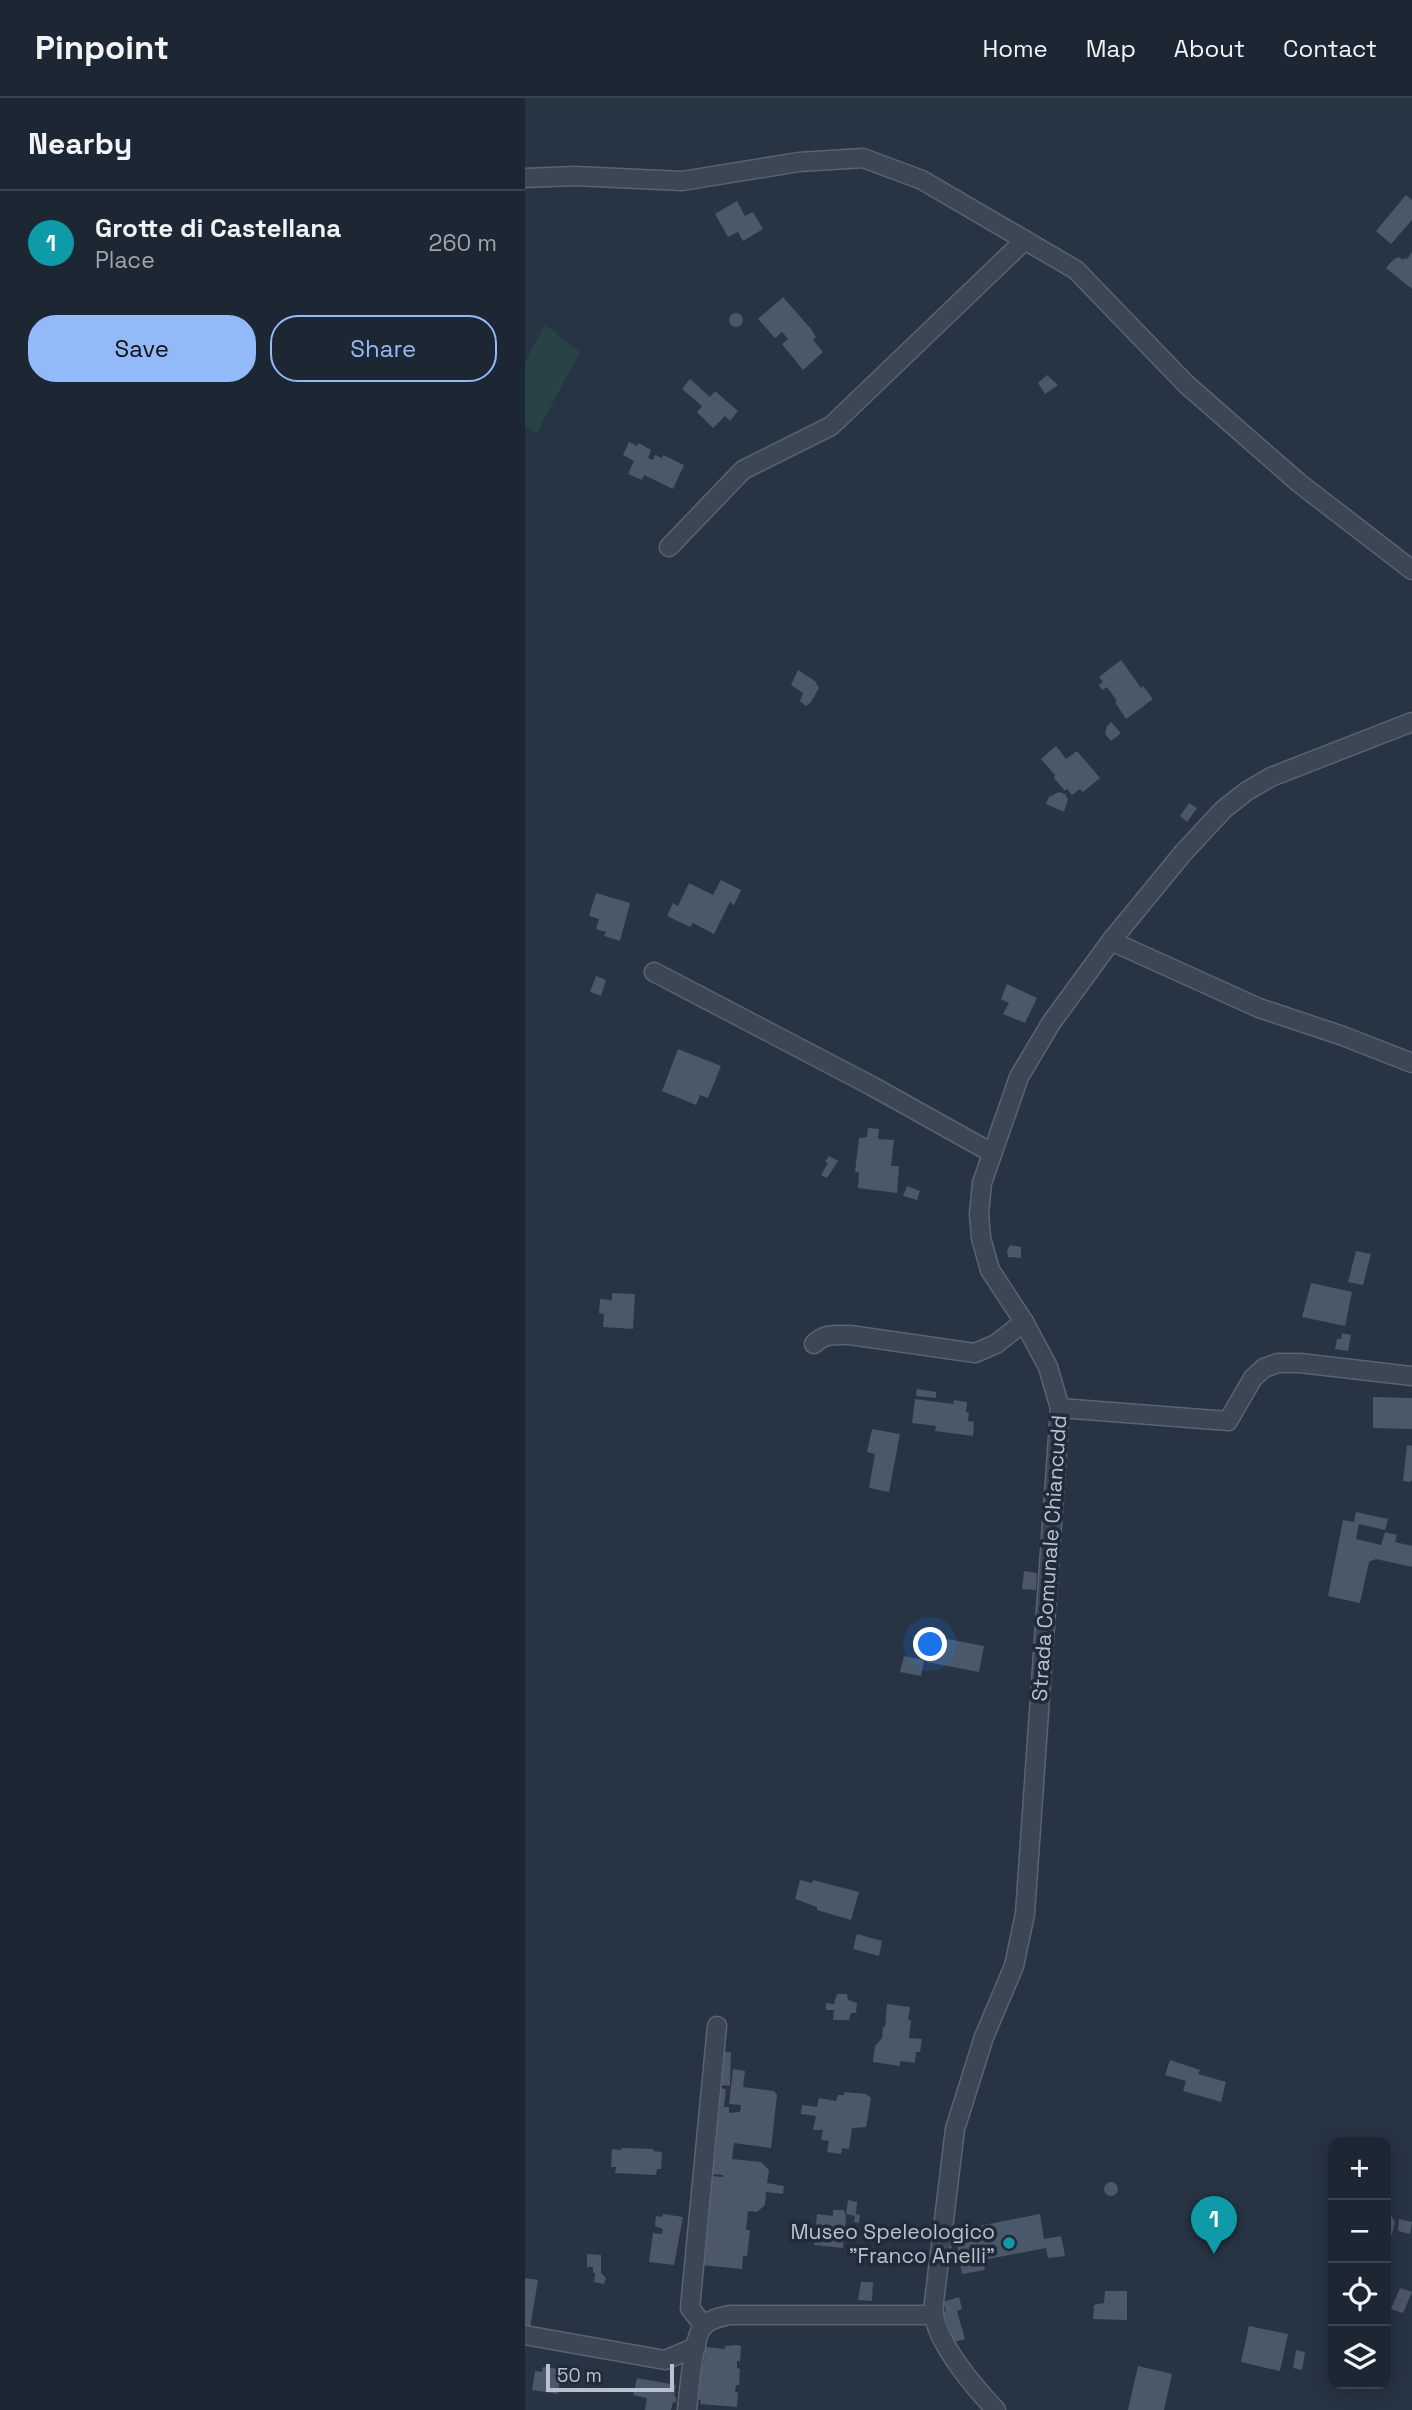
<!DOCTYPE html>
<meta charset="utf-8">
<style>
body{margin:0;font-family:"Space Grotesk",sans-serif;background:#2a333f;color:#f1f3f6}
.controls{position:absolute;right:21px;bottom:21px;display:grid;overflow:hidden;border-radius:14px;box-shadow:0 4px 18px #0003}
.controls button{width:63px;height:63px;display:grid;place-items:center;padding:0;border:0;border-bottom:2px solid #3b444e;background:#1d2733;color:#f1f3f6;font:35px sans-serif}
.scale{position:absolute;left:21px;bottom:18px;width:128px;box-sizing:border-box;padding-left:7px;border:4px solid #b9c1cd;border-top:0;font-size:19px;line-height:24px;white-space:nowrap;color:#b9c1cd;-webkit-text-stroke:5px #202a39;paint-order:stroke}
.you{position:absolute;left:406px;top:1547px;width:24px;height:24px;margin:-18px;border:5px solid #fff;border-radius:50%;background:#1a73e8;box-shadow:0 0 0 10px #1a73e833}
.badge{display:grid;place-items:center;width:46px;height:46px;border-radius:50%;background:#92baf9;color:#fff;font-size:23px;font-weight:700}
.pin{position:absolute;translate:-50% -58px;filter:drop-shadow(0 2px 4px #0008)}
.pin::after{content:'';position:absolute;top:37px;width:24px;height:21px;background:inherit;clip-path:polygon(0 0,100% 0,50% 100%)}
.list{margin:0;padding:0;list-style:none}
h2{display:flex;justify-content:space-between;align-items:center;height:91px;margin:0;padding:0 28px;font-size:30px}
h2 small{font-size:23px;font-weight:400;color:#a0a5ac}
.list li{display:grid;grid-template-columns:46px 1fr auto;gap:21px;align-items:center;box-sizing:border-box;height:105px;padding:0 28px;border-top:2px solid #3b444e}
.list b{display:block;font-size:26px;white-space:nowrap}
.list p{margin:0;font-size:23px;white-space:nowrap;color:#a0a5ac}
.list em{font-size:23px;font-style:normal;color:#a0a5ac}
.actions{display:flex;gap:14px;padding:21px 28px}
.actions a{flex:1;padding:16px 0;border:2px solid #92baf9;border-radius:28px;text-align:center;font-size:24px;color:#92baf9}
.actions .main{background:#92baf9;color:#111}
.icon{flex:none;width:38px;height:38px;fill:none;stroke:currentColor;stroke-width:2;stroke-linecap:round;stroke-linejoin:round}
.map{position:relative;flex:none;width:887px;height:2312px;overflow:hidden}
header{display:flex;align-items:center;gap:42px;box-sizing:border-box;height:98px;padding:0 35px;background:#1d2733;border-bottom:2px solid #3b444e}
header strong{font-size:33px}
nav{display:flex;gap:38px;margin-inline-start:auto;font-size:24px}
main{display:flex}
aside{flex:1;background:#1d2733}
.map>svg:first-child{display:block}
.green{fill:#294245}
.building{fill:#4b586a}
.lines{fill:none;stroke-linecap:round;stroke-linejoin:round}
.street-casing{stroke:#5a6371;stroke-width:21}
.street{stroke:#3c4654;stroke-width:18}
.culture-dot{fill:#0f9aa8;stroke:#202a39;stroke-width:2.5}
.labels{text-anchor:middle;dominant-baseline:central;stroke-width:7;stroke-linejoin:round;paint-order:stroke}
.street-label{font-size:21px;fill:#b9c1cd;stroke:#202a39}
.poi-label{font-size:21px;fill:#b9c1cd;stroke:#202a39;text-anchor:end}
</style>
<header>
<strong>Pinpoint</strong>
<nav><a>Home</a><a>Map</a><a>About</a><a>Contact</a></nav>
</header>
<main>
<aside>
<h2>Nearby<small></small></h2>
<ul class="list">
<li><span class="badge" style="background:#0f9aa8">1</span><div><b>Grotte di Castellana</b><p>Place</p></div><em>260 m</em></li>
</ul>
<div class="actions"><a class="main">Save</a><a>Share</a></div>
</aside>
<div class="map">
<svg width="887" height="2312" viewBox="0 0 887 2312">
<rect width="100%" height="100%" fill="#273444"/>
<!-- green -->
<polygon class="green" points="20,227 55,254 11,336 0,327 0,264"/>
<!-- building -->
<g class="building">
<polygon points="881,97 887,102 887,122 866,146 851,133"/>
<polygon points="212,103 220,118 228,114 238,131 218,143 213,134 203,139 190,116"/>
<polygon points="887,154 887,191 861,170 869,161 874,159 878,162 880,160 882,161"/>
<polygon points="258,199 286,231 291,239 288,242 298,254 278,272 257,246 263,241 257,234 250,240 233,221"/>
<circle cx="211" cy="222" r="7"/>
<polygon points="522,277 533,287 520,296 513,285"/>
<polygon points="165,281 185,299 190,293 213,313 205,323 200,318 188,330 172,314 177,308 157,291"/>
<polygon points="104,344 112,348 114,345 126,352 123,360 128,362 130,357 137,360 138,357 159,367 148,391 119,377 117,382 103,376 109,363 98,357"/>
<polygon points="596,562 616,590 618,588 628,601 601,621 590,604 592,603 582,589 577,592 574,587 578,584 574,579"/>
<polygon points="273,572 290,583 294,590 286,604 281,608 275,603 278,595 266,587"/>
<polygon points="586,624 596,635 586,643 580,636 582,628"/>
<polygon points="531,648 541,661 552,653 575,680 558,694 555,691 547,697 542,691 540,693 529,680 530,677 516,661"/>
<polygon points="534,694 540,696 543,701 539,714 521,706 524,699"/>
<polygon points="664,705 672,710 662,724 655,718"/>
<polygon points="196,782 216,792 209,807 205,804 189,836 168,825 165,829 142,818 148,805 153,808 164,785 188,797"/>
<polygon points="71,795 105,805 95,843 79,838 81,834 71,831 74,821 64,818"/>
<polygon points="71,878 81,882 76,898 65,894"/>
<polygon points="482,886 512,900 500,925 478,916 484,905 476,901"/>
<polygon points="153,951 196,968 183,1000 175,997 171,1007 137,993"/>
<polygon points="343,1030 354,1031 353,1041 369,1042 366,1068 374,1068 372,1095 333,1090 334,1074 330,1074 334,1040 342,1039"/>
<polygon points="304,1058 313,1063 302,1080 296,1077 303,1065 300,1064"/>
<polygon points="382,1088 395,1093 392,1102 378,1098"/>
<polygon points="485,1147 496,1149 496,1160 483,1159 482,1153"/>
<polygon points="831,1153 846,1156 838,1187 823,1184"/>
<polygon points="786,1185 827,1194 820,1228 777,1219"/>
<polygon points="87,1195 110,1196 108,1231 78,1229 79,1216 74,1215 75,1201 87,1202"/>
<polygon points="817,1235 826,1237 823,1253 810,1251 812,1241 816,1241"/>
<polygon points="392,1291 411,1294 411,1300 391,1298"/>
<polygon points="848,1299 887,1300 887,1331 848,1330"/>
<polygon points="390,1301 428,1306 429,1302 442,1304 441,1314 444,1315 443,1323 449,1324 448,1338 410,1333 411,1328 387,1325"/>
<polygon points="347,1331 375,1336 364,1394 344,1390 350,1356 342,1354"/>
<polygon points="882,1347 887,1348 887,1382 885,1384 878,1383"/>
<polygon points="831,1414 863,1421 860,1432 834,1426 831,1441 856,1447 860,1434 872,1437 870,1444 887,1448 887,1469 851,1461 844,1464 835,1505 803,1498 818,1422 829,1424"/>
<polygon points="499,1473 512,1475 511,1492 497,1491"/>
<polygon points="407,1538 459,1548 454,1574 402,1564"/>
<polygon points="379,1558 399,1562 396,1578 375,1574"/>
<polygon points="275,1782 287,1785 288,1782 334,1794 326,1822 292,1812 292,1809 270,1801"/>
<polygon points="332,1836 357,1843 354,1858 328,1851"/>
<polygon points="312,1896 322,1896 323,1902 332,1905 331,1915 326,1915 324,1922 308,1922 309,1912 301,1912 301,1905 309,1906"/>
<polygon points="362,1906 385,1909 383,1922 386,1922 384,1940 397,1941 395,1954 391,1954 390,1965 375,1963 375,1968 348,1964 350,1948 357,1940 358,1929 360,1929"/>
<polygon points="197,1953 206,1954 205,1988 193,1987"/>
<polygon points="645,1962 675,1972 673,1976 701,1984 696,2004 658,1993 661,1983 640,1977"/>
<polygon points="208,1971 220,1973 218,1989 249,1993 252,1997 246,2050 209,2045 207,2061 236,2064 244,2072 242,2085 259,2088 258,2096 241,2094 240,2107 232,2114 223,2113 221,2132 225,2132 222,2158 218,2158 217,2171 176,2167 186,2078 198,2079 198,2077 184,2076 193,1990 201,1991 199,2009 204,2009 204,2015 215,2014 216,2007 204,2006"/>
<polygon points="319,1994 341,1996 346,2000 341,2029 327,2030 324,2051 317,2050 316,2056 302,2054 304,2043 296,2042 298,2032 288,2032 291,2018 276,2016 277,2007 292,2009 294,2000 311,2003 313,1997 319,1997"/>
<polygon points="96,2050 129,2051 128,2053 137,2054 136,2071 132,2071 131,2077 90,2075 91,2069 86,2069 87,2051 96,2052"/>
<circle cx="586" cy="2091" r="7"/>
<polygon points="323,2102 332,2104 331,2116 335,2117 334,2125 329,2124 330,2118 321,2116"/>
<polygon points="861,2110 870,2124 867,2137 861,2136"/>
<polygon points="308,2112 319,2112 321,2119 318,2150 289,2147 292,2116 308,2118"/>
<polygon points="138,2116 158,2119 149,2167 124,2164 128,2135 137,2136 138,2131 130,2128 131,2118 137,2119"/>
<polygon points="515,2116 519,2141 536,2138 540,2158 523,2160 521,2150 458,2162 460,2172 437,2176 431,2138 433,2132"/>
<polygon points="874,2121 887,2124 885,2136 873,2133"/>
<polygon points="62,2156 76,2157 76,2175 81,2180 79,2186 69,2184 70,2175 68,2175 68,2169 62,2169"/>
<polygon points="0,2180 13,2182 5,2230 0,2230"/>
<polygon points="336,2184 348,2184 347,2203 333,2202"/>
<polygon points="875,2190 887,2194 878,2215 866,2211"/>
<polygon points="580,2193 602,2193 602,2222 568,2221 569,2207 579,2205"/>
<polygon points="434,2199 437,2211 432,2213 440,2241 429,2244 418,2214 421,2213 418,2204"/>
<polygon points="724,2228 763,2236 755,2273 716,2264"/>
<polygon points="212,2247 216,2248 215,2263 212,2263 212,2270 215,2271 214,2287 211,2287 210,2294 213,2294 212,2309 175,2306 176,2302 172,2302 176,2264 179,2264 180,2249 200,2251 200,2248"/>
<polygon points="771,2252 780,2254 777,2272 768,2270"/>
<polygon points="613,2268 647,2276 639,2312 603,2312"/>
<polygon points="18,2269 36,2271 33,2296 7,2292 10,2273 17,2274"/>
<polygon points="112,2280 151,2287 149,2298 151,2299 151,2305 148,2304 146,2312 120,2312 122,2300 108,2297"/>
</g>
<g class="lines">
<!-- street casing -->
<g class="street-casing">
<g id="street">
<polyline points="0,80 50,78 157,83 274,64 338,60 397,82 551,172 661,286 774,385 887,472"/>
<polyline points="144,449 218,372 306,328 500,142"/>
<polyline points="586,843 734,910 818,938 887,965"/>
<polyline points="129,874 347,988 467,1055"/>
<path d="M289,1246C300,1235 310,1237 325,1237L450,1255L471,1246L499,1224"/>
<polyline points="535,1310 703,1323 728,1280 739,1270 753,1265 775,1265 887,1278"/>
<polyline points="179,2228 165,2210 192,1928"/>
<polyline points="0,2237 140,2262 171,2249"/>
<path d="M162,2312C164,2294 168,2240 178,2228C185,2221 195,2219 205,2217H409"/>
<path d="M471,2312C450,2290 415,2249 409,2218C408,2211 409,2203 410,2196L430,2031L459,1939L489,1868L500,1816L535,1310L523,1269L499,1224L465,1172L456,1140L454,1116L457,1085L494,979L526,925L586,843L658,755L699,711L722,693L746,679L887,624"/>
</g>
</g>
<!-- street -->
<use href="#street" class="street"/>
</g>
<!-- markers -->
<circle class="culture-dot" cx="484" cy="2145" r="7"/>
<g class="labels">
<!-- street labels -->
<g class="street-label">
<text transform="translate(524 1460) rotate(-86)">Strada Comunale Chiancudd</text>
</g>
<!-- poi labels -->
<g class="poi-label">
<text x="470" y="2133">Museo Speleologico<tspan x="470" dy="24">"Franco Anelli"</tspan></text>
</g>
</g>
</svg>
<div class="controls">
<button>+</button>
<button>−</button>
<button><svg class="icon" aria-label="locate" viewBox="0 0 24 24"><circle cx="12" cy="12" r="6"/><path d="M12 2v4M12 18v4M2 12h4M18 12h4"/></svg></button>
<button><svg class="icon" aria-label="layers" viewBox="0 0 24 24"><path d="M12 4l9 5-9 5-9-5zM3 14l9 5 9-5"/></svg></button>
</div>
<div class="scale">50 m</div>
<div class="you"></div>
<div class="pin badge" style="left:689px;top:2156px;background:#0f9aa8">1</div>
</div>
</main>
